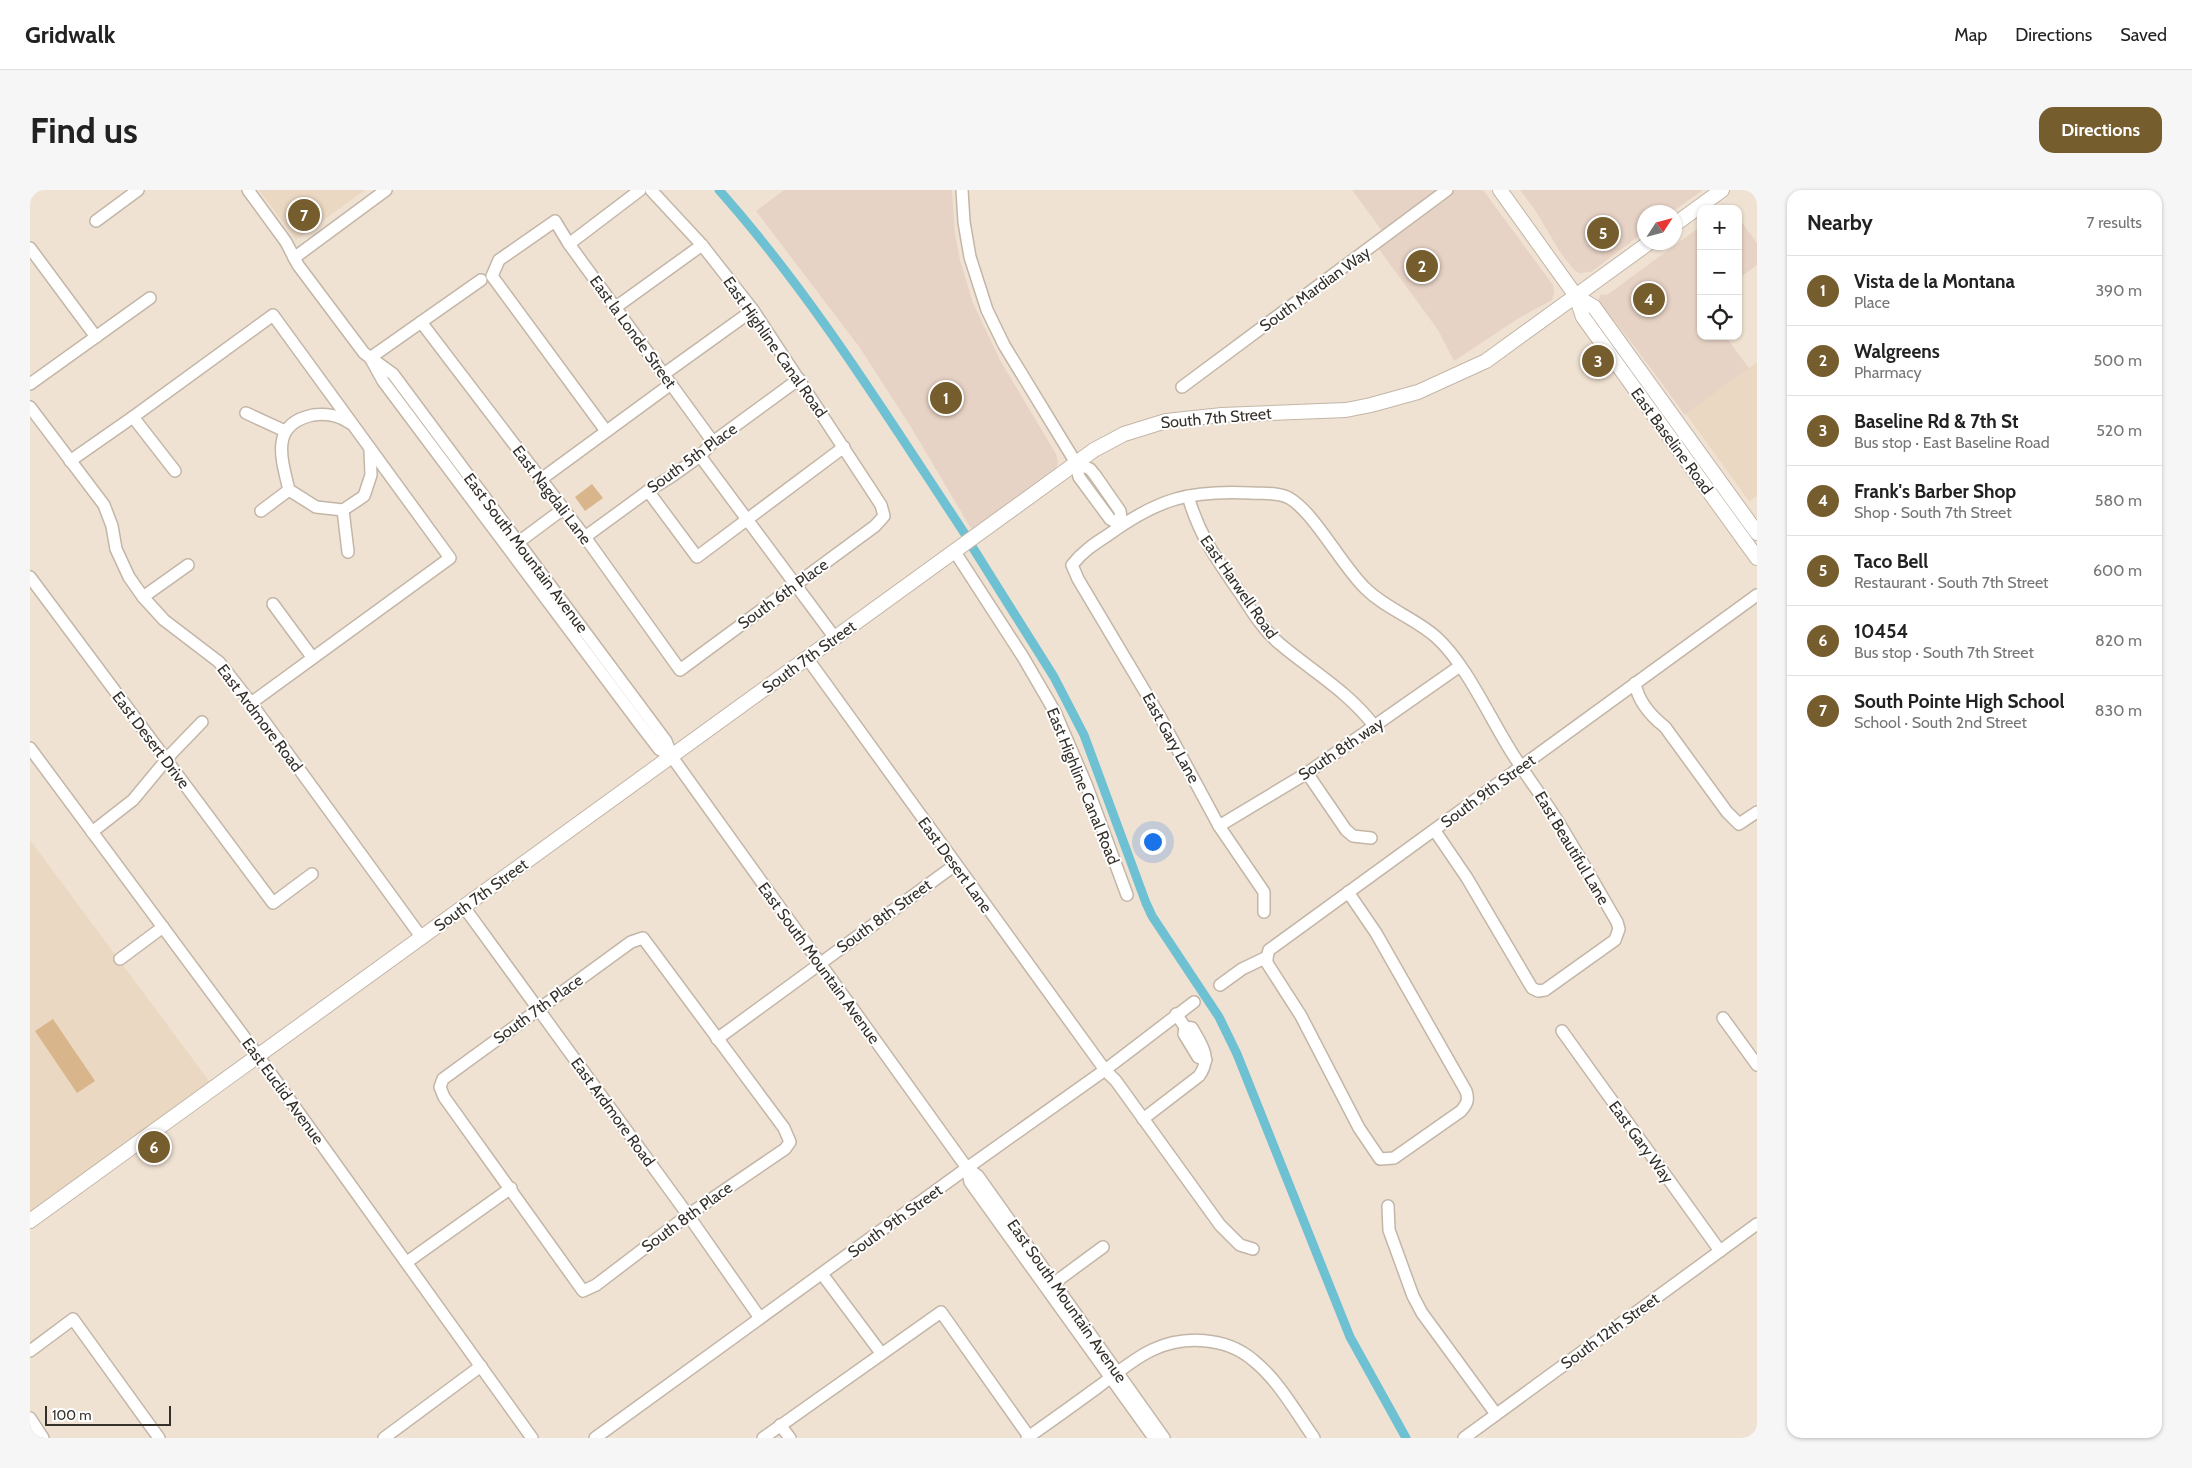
<!DOCTYPE html>
<meta charset="utf-8">
<style>
body{margin:0;font-family:Cabin,sans-serif;background:#f6f6f6;color:#222}
.controls{position:absolute;right:15px;top:15px;display:grid;overflow:hidden;border-radius:10px;box-shadow:0 1px 4px #0004}
.controls button{width:45px;height:45px;display:grid;place-items:center;padding:0;border:0;border-bottom:1px solid #e0e0e0;background:#fff;color:#222;font:25px sans-serif}
.compass{position:absolute;left:1607px;top:15px;width:45px;height:45px;border-radius:50%;background:#fff;box-shadow:0 1px 4px #0004;rotate:54deg}
.scale{position:absolute;left:15px;bottom:12px;width:126px;box-sizing:border-box;padding-left:5px;border:2px solid #35302a;border-top:0;font-size:14px;line-height:18px;white-space:nowrap;color:#35302a;-webkit-text-stroke:4px #fff;paint-order:stroke}
.you{position:absolute;left:1122px;top:651px;width:18px;height:18px;margin:-12px;border:4px solid #fff;border-radius:50%;background:#1a73e8;box-shadow:0 0 0 8px #1a73e833}
.badge{display:grid;place-items:center;width:32px;height:32px;border-radius:50%;background:#765d2e;color:#fff;font-size:16px;font-weight:700}
.pin{position:absolute;translate:-50% -50%;border:2px solid #fff;box-shadow:0 1px 5px #0006}
.list{margin:0;padding:0;list-style:none}
h2{display:flex;justify-content:space-between;align-items:center;height:65px;margin:0;padding:0 20px;font-size:21px}
h2 small{font-size:16px;font-weight:400;color:#767676}
.list li{display:grid;grid-template-columns:32px 1fr auto;gap:15px;align-items:center;box-sizing:border-box;height:70px;padding:0 20px;border-top:1px solid #e0e0e0}
.list b{display:block;font-size:19px;white-space:nowrap}
.list p{margin:0;font-size:16px;white-space:nowrap;color:#767676}
.list em{font-size:16px;font-style:normal;color:#767676}
.icon{flex:none;width:28px;height:28px;fill:none;stroke:currentColor;stroke-width:2;stroke-linecap:round;stroke-linejoin:round}
.map{position:relative;flex:none;width:1727px;height:1248px;overflow:hidden;border-radius:15px}
header{display:flex;align-items:center;gap:30px;box-sizing:border-box;height:70px;padding:0 25px;background:#fff;border-bottom:1px solid #e0e0e0}
header strong{font-size:24px}
nav{display:flex;gap:28px;margin-inline-start:auto;font-size:18px}
.intro{display:flex;align-items:center;justify-content:space-between;box-sizing:border-box;height:120px;padding:0 30px}
h1{margin:0;font-size:35px}
.button{padding:12px 22px;border-radius:15px;background:#765d2e;color:#fff;font-size:18px;font-weight:700}
main{display:flex;gap:30px;padding:0 30px}
aside{flex:1;background:#fff;border-radius:15px;box-shadow:0 1px 4px #0004}
.map>svg:first-child{display:block}
.commercial{fill:#e7d3c5}
.built{fill:#ebd8c2}
.green{fill:#d8b58b}
.lines{fill:none;stroke-linecap:round;stroke-linejoin:round}
.canal{stroke:#6ec0d3;stroke-width:9}
.minor-casing{stroke:#c3b6a7;stroke-width:14}
.major-casing{stroke:#c3b6a7;stroke-width:16}
.minor{stroke:#fff;stroke-width:11}
.major{stroke:#fff;stroke-width:14}
.labels{text-anchor:middle;dominant-baseline:central;stroke-width:4;stroke-linejoin:round;paint-order:stroke}
.street-label{font-size:16px;fill:#35302a;stroke:#fff}
</style>
<header>
<strong>Gridwalk</strong>
<nav><a>Map</a><a>Directions</a><a>Saved</a></nav>
</header>
<div class="intro"><h1>Find us</h1><a class="button">Directions</a></div>
<main>
<div class="map">
<svg width="1727" height="1248" viewBox="0 0 1727 1248">
<rect width="100%" height="100%" fill="#f0e2d2"/>
<!-- commercial -->
<g class="commercial">
<polygon points="754,0 922,0 925,44 930,70 943,113 970,170 1026,264 1028,273 1025,280 942,340 879,234 830,158 726,21"/>
<polygon points="1322,0 1453,0 1523,95 1524,103 1522,110 1489,128 1424,171 1408,140 1348,58 1358,49"/>
<polygon points="1490,0 1673,0 1642,22 1614,22 1614,42 1561,82 1549,83 1544,80 1530,62 1505,20"/>
<polygon points="1708,27 1727,53 1727,75 1708,89"/>
<polygon points="1671,36 1671,146 1695,146 1719,178 1655,225 1605,157 1568,110 1571,104 1577,105"/>
</g>
<!-- built -->
<g class="built">
<polygon points="229,0 335,0 266,50"/>
<polygon points="1727,172 1727,306 1719,311 1656,224"/>
<polygon points="0,650 179,891 0,1022"/>
</g>
<!-- green -->
<g class="green">
<polygon points="562,294 573,308 555,321 545,307"/>
<polygon points="23,829 65,891 47,903 5,841"/>
</g>
<g class="lines">
<!-- canal -->
<g class="canal">
<path d="M689,0C784,107 858,228 937,347"/>
<polyline points="943,358 1024,487 1054,545 1116,713 1122,726 1189,827 1207,864 1320,1147 1376,1248"/>
</g>
<!-- minor casing -->
<g class="minor-casing">
<g id="minor">
<polyline points="218,0 256,52 268,75 334,163 363,184 636,551 642,567 937,978 948,986 1134,1248"/>
<polyline points="932,0 934,32 940,67 957,120 974,155 1046,273 1049,287 1080,329 1092,335"/>
<polyline points="66,31 108,0"/>
<polyline points="539,54 610,0"/>
<polyline points="0,58 66,147"/>
<polyline points="264,68 356,0"/>
<polyline points="586,117 672,55"/>
<polyline points="391,132 555,347 650,480 845,336 854,326 851,315 723,120 672,55 621,0"/>
<polyline points="340,168 451,90"/>
<polyline points="342,171 353,191 609,533 629,559 642,567"/>
<polyline points="634,184 723,120"/>
<polyline points="0,194 120,108"/>
<polyline points="1152,197 1417,0"/>
<polyline points="0,217 74,315 82,336 86,359 99,387 113,407 134,430 189,472 221,513 392,748"/>
<polyline points="216,223 255,241"/>
<polyline points="103,227 145,281"/>
<path d="M320,233C310,226 296,223 283,225C240,234 251,267 259,300L286,317L313,320L334,306L341,285L340,260"/>
<polyline points="576,241 462,86 469,70 525,31 539,54 683,252"/>
<polyline points="670,266 805,448"/>
<polyline points="40,271 103,227 243,125 420,368 221,513"/>
<polyline points="1046,273 1060,279 1065,285 1090,321 1092,335"/>
<polyline points="510,290 641,194"/>
<polyline points="618,301 667,367 814,257"/>
<path d="M1158,306C1170,348 1188,371 1212,406C1223,423 1234,441 1250,454C1282,481 1319,502 1345,537"/>
<polyline points="313,320 318,362"/>
<polyline points="231,321 259,300"/>
<polyline points="555,347 618,301 642,286 670,266 683,252 769,189"/>
<polyline points="482,357 533,319"/>
<polyline points="925,362 993,467 1025,522 1056,594 1097,705"/>
<polyline points="0,387 243,713 282,684"/>
<polyline points="113,407 158,375"/>
<polyline points="243,414 282,467"/>
<polyline points="777,468 1075,880 1086,891 1190,1035 1210,1055 1223,1059"/>
<path d="M1605,493C1608,511 1621,526 1635,537L1697,622L1709,634L1727,622"/>
<polyline points="0,558 221,856 502,1248"/>
<polyline points="1277,583 1316,640 1323,646 1341,648"/>
<polyline points="1189,636 1277,583 1430,476"/>
<polyline points="62,642 103,610 142,563 172,532"/>
<polyline points="434,717 658,1025 730,1128"/>
<path d="M1234,722V702L1189,636L1129,525L1048,389L1042,375C1052,362 1064,354 1078,345C1128,309 1158,300 1221,303C1233,304 1249,302 1259,308C1284,322 1312,376 1335,398C1356,419 1385,428 1406,447C1435,473 1458,524 1479,558C1494,583 1512,606 1527,630C1548,664 1567,698 1587,732L1589,739L1585,750L1515,800L1508,801L1502,798L1437,688L1405,641"/>
<polygon points="613,748 754,938 760,952 755,959 658,1025 566,1095 553,1101 414,907 410,897 413,889 601,752"/>
<path d="M1237,767V773L1271,826L1329,938L1350,969L1364,968L1431,921C1437,914 1439,910 1436,901L1346,743L1318,702"/>
<polyline points="90,769 133,737"/>
<polyline points="1190,795 1212,779 1237,767 1239,760 1727,405"/>
<polyline points="1693,828 1727,875"/>
<polyline points="1155,837 1154,844 1168,867 1176,870"/>
<polyline points="1532,841 1690,1061"/>
<polyline points="687,849 925,675"/>
<path d="M1113,929L1169,886C1182,868 1172,855 1162,838L1155,837L1146,824"/>
<polyline points="937,978 940,992 1124,1248"/>
<polyline points="1358,1016 1359,1040 1383,1106 1392,1123 1466,1224"/>
<polyline points="377,1072 481,998"/>
<polyline points="792,1084 851,1163"/>
<polyline points="1020,1096 1073,1057"/>
<polyline points="0,1161 43,1129 129,1248"/>
<polyline points="0,1228 13,1248"/>
<polyline points="750,1235 760,1248"/>
<polyline points="354,1248 451,1176"/>
<polyline points="565,1248 937,978 1075,880 1164,812"/>
<polyline points="733,1248 911,1122 1000,1248"/>
<path d="M997,1248C1021,1231 1045,1214 1068,1197C1086,1184 1103,1169 1122,1160C1154,1145 1196,1147 1223,1170C1249,1191 1265,1221 1284,1248"/>
<polyline points="1434,1248 1727,1034"/>
</g>
</g>
<!-- major casing -->
<g class="major-casing">
<g id="major">
<polyline points="1470,0 1546,106 1553,127 1727,368"/>
<polyline points="1644,35 1692,0"/>
<polyline points="1546,106 1564,117 1727,343"/>
<polyline points="0,1031 1064,260 1094,244 1136,231 1192,225 1316,220 1341,215 1388,202 1456,171 1620,52"/>
</g>
</g>
<!-- minor -->
<use href="#minor" class="minor"/>
<!-- major -->
<use href="#major" class="major"/>
</g>
<g class="labels">
<!-- street labels -->
<g class="street-label">
<text transform="translate(1285 99) rotate(-36)">South Mardian Way</text>
<text transform="translate(603 142) rotate(54)">East la Londe Street</text>
<text transform="translate(745 157) rotate(55)">East Highline Canal Road</text>
<text transform="translate(1186 228) rotate(-5)">South 7th Street</text>
<text transform="translate(1642 251) rotate(54)">East Baseline Road</text>
<text transform="translate(662 268) rotate(-36)">South 5th Place</text>
<text transform="translate(522 305) rotate(53)">East Nagdali Lane</text>
<text transform="translate(496 363) rotate(53)">East South Mountain Avenue</text>
<text transform="translate(1209 397) rotate(55)">East Harwell Road</text>
<text transform="translate(753 404) rotate(-36)">South 6th Place</text>
<text transform="translate(779 467) rotate(-36)">South 7th Street</text>
<text transform="translate(230 528) rotate(53)">East Ardmore Road</text>
<text transform="translate(1141 548) rotate(61)">East Gary Lane</text>
<text transform="translate(121 550) rotate(53)">East Desert Drive</text>
<text transform="translate(1311 559) rotate(-34)">South 8th way</text>
<text transform="translate(1053 596) rotate(68)">East Highline Canal Road</text>
<text transform="translate(1458 601) rotate(-36)">South 9th Street</text>
<text transform="translate(1542 658) rotate(59)">East Beautiful Lane</text>
<text transform="translate(925 675) rotate(54)">East Desert Lane</text>
<text transform="translate(451 705) rotate(-36)">South 7th Street</text>
<text transform="translate(854 726) rotate(-36)">South 8th Street</text>
<text transform="translate(789 773) rotate(54)">East South Mountain Avenue</text>
<text transform="translate(508 819) rotate(-36)">South 7th Place</text>
<text transform="translate(253 901) rotate(54)">East Euclid Avenue</text>
<text transform="translate(583 922) rotate(54)">East Ardmore Road</text>
<text transform="translate(1611 952) rotate(54)">East Gary Way</text>
<text transform="translate(657 1027) rotate(-36)">South 8th Place</text>
<text transform="translate(865 1031) rotate(-36)">South 9th Street</text>
<text transform="translate(1037 1111) rotate(55)">East South Mountain Avenue</text>
<text transform="translate(1580 1141) rotate(-36)">South 12th Street</text>
</g>
</g>
</svg>
<div class="controls">
<button>+</button>
<button>−</button>
<button><svg class="icon" aria-label="locate" viewBox="0 0 24 24"><circle cx="12" cy="12" r="6"/><path d="M12 2v4M12 18v4M2 12h4M18 12h4"/></svg></button>
</div>
<svg class="compass" viewBox="-18 -18 36 36"><path d="M0-13l5 13h-10z" fill="#e53935"/><path d="M0 13l5-13h-10z" fill="#767676"/></svg>
<div class="scale">100 m</div>
<div class="you"></div>
<div class="pin badge" style="left:916px;top:208px">1</div>
<div class="pin badge" style="left:1392px;top:76px">2</div>
<div class="pin badge" style="left:1568px;top:171px">3</div>
<div class="pin badge" style="left:1619px;top:109px">4</div>
<div class="pin badge" style="left:1573px;top:43px">5</div>
<div class="pin badge" style="left:124px;top:957px">6</div>
<div class="pin badge" style="left:274px;top:25px">7</div>
</div>
<aside>
<h2>Nearby<small>7 results</small></h2>
<ul class="list">
<li><span class="badge">1</span><div><b>Vista de la Montana</b><p>Place</p></div><em>390 m</em></li>
<li><span class="badge">2</span><div><b>Walgreens</b><p>Pharmacy</p></div><em>500 m</em></li>
<li><span class="badge">3</span><div><b>Baseline Rd &amp; 7th St</b><p>Bus stop · East Baseline Road</p></div><em>520 m</em></li>
<li><span class="badge">4</span><div><b>Frank's Barber Shop</b><p>Shop · South 7th Street</p></div><em>580 m</em></li>
<li><span class="badge">5</span><div><b>Taco Bell</b><p>Restaurant · South 7th Street</p></div><em>600 m</em></li>
<li><span class="badge">6</span><div><b>10454</b><p>Bus stop · South 7th Street</p></div><em>820 m</em></li>
<li><span class="badge">7</span><div><b>South Pointe High School</b><p>School · South 2nd Street</p></div><em>830 m</em></li>
</ul>
</aside>
</main>
